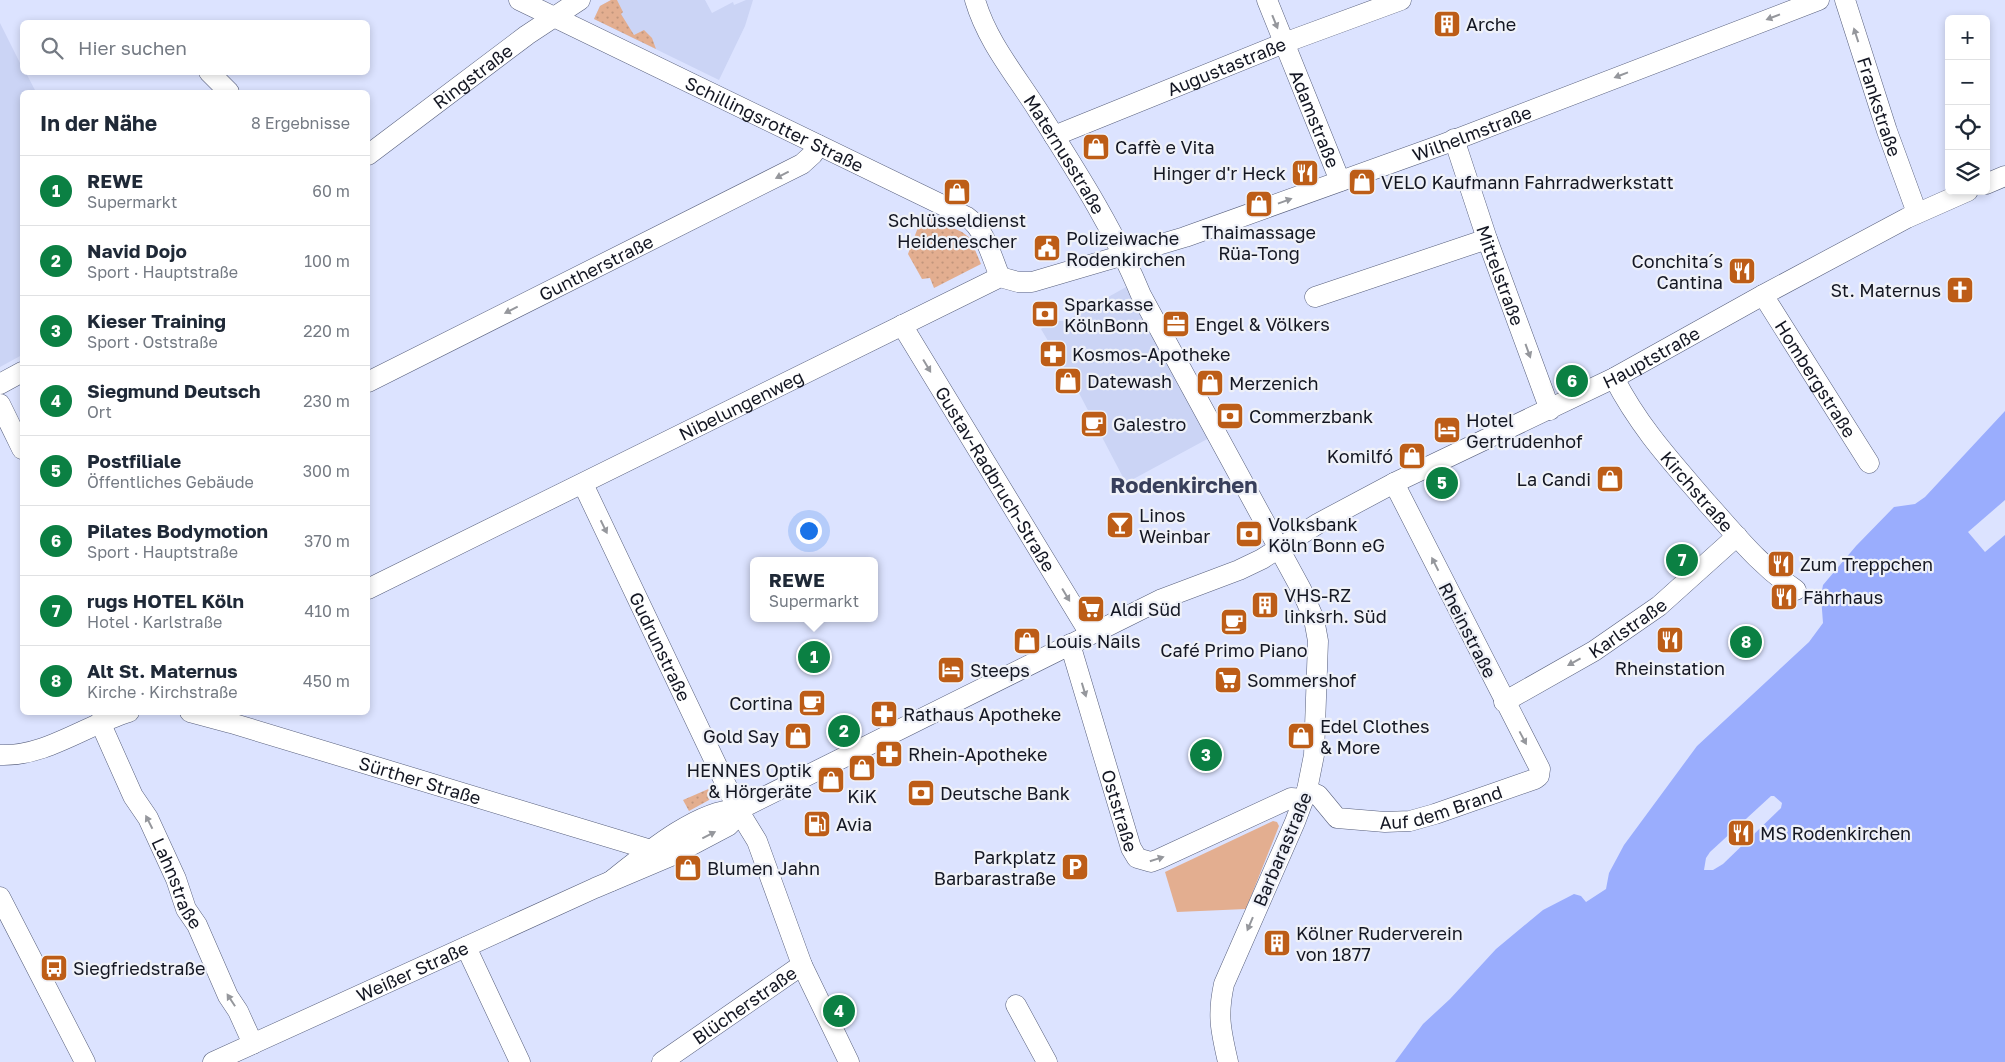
<!DOCTYPE html>
<html lang="de">
<meta charset="utf-8">
<style>
body{margin:0;font-family:"Golos Text",sans-serif;background:#f2f2f3;color:#1f2937}
.controls{position:absolute;right:15px;top:15px;display:grid;overflow:hidden;border-radius:8px;box-shadow:0 2px 8px #0003}
.controls button{width:45px;height:45px;display:grid;place-items:center;padding:0;border:0;border-bottom:1px solid #e0e1e3;background:#fff;color:#1f2937;font:25px sans-serif}
.you{position:absolute;left:808px;top:530px;width:18px;height:18px;margin:-12px;border:4px solid #fff;border-radius:50%;background:#1a73e8;box-shadow:0 0 0 8px #1a73e833}
.badge{display:grid;place-items:center;width:32px;height:32px;border-radius:50%;background:#0b8043;color:#fff;font-size:16px;font-weight:700}
.pin{position:absolute;translate:-50% -50%;border:2px solid #fff;box-shadow:0 1px 5px #0006}
.popup{position:absolute;left:750px;top:557px;width:128px;height:65px;box-sizing:border-box;display:grid;place-content:center;border-radius:8px;background:#fff;filter:drop-shadow(0 1px 4px #0005);font-size:16px;white-space:nowrap;color:#747a83}
.popup b{font-size:19px;color:#1f2937}
.popup::after{content:'';position:absolute;left:50%;top:100%;margin-left:-10px;border:10px solid transparent;border-top-color:#fff}
.list{margin:0;padding:0;list-style:none}
h2{display:flex;justify-content:space-between;align-items:center;height:65px;margin:0;padding:0 20px;font-size:21px}
h2 small{font-size:16px;font-weight:400;color:#747a83}
.list li{display:grid;grid-template-columns:32px 1fr auto;gap:15px;align-items:center;box-sizing:border-box;height:70px;padding:0 20px;border-top:1px solid #e0e1e3}
.list b{display:block;font-size:19px;white-space:nowrap}
.list p{margin:0;font-size:16px;white-space:nowrap;color:#747a83}
.list em{font-size:16px;font-style:normal;color:#747a83}
.icon{flex:none;width:28px;height:28px;fill:none;stroke:currentColor;stroke-width:2;stroke-linecap:round;stroke-linejoin:round}
.map{position:relative;flex:none;width:2005px;height:1062px;overflow:hidden}
.search{position:absolute;background:#fff;box-shadow:0 2px 8px #0003;left:20px;top:20px;width:350px;height:55px;display:flex;align-items:center;gap:12px;box-sizing:border-box;padding:0 18px;border-radius:8px;color:#747a83;font-size:19px}
.panel{position:absolute;background:#fff;box-shadow:0 2px 8px #0003;left:20px;top:90px;width:350px;height:625px;border-radius:8px}
.map>svg:first-child{display:block}
.built{fill:#cbd4f5}
.grass{fill:url(#grass-dots)}
.green{fill:#e3ae90}
.water{fill:#9aadfd}
.pier{fill:#dce3ff}
.lines{fill:none;stroke-linecap:round;stroke-linejoin:round}
.minor-casing{stroke:#565e7b;stroke-width:21}
.minor{stroke:#fff;stroke-width:20}
.oneway{fill:#95979c}
.labels{text-anchor:middle;dominant-baseline:central;stroke-width:4.5;stroke-linejoin:round;paint-order:stroke}
.poi-label{font-size:18px;fill:#141723;stroke:#eff1f8;text-anchor:start}
.street-label{font-size:18px;fill:#141723;stroke:#eff1f8}
.district-label{font-size:22px;font-weight:bold;fill:#383f5b;stroke:#eff1f8}
</style>
<div class="map">
<svg width="2005" height="1062" viewBox="0 0 2005 1062">
<defs>
<pattern id="grass-dots" width="8" height="8" patternUnits="userSpaceOnUse" patternTransform="scale(1.25)"><rect width="8" height="8" fill="#e3ae90"/><path d="M2 2h.1M6 6h.1" fill="none" stroke="#c2957c" stroke-width="1.8" stroke-linecap="round"/></pattern>
</defs>
<rect width="100%" height="100%" fill="#dce3ff"/>
<!-- built -->
<g class="built">
<polygon points="611,0 705,0 712,13 733,2 734,5 746,0 753,0 745,26 719,80 594,19 600,6"/>
<polygon points="0,23 22,67 22,72 26,73 36,92 22,92 22,355 0,367"/>
<polygon points="1128,286 1211,437 1126,483 1080,395 1041,329 1055,321 1065,321"/>
</g>
<!-- grass -->
<g class="grass">
<polygon points="611,0 617,0 623,12 621,14 634,35 644,30 652,38 656,49 594,19 600,6"/>
<polygon points="923,214 962,232 970,238 981,264 934,288 930,278 922,279 908,254"/>
<polygon points="713,787 714,791 709,800 689,811 683,800"/>
</g>
<!-- green -->
<polygon class="green" points="1273,821 1277,822 1279,826 1246,909 1177,912 1165,872"/>
<!-- water -->
<polygon class="water" points="2005,411 2005,1062 1395,1062 1423,1024 1450,999 1496,949 1543,910 1574,894 1581,896 1586,902 1606,889 1609,873 1624,845 1697,746 1809,642 1823,623 1821,596 1823,585 1856,546 1894,507 1915,504 1925,497"/>
<!-- pier -->
<g class="pier">
<polygon points="2005,500 2005,535 1985,552 1968,532"/>
<polygon points="1771,796 1774,796 1782,803 1781,808 1723,864 1713,870 1704,870 1706,858 1710,852"/>
</g>
<g class="lines">
<!-- minor casing -->
<g class="minor-casing">
<g id="minor">
<path id="s1" d="M519,0L967,217C985,229 992,258 1000,277"/>
<path id="s2" d="M975,0C987,41 1014,73 1037,109C1075,169 1114,229 1141,295L1301,589L1314,619L1318,641L1314,755L1307,790L1295,822L1224,984C1217,1016 1221,1031 1228,1062"/>
<path id="s3" d="M1267,0L1340,181"/>
<path id="s4" d="M1845,0L1887,131L1917,213"/>
<polyline points="209,72 229,92"/>
<path id="s5" d="M1054,136L1284,43L1401,0"/>
<path id="s6" d="M1454,139L1487,239L1550,410"/>
<path id="s7" d="M368,155L527,35L580,0"/>
<polyline points="1986,184 2005,176"/>
<path id="s8" d="M1763,295L1869,463"/>
<polyline points="1315,297 1487,239"/>
<path id="s9" d="M902,325L1090,634"/>
<path id="s10" d="M1614,378C1640,428 1671,461 1707,503C1736,535 1760,566 1796,590"/>
<path id="s11" d="M368,382L802,164L813,154L818,145"/>
<polyline points="0,384 22,372"/>
<polyline points="0,404 22,449"/>
<path id="s12" d="M583,484L738,810L757,841L802,965L849,1062"/>
<path id="s13" d="M368,589L1000,277L1018,282H1032L1185,237L1444,144L1819,0"/>
<path id="s14" d="M1070,644L1131,848L1137,858L1151,862L1159,859L1291,798L1304,799"/>
<path id="s15" d="M1504,702L1594,651L1659,606L1737,536"/>
<path id="s16" d="M190,712L231,723L661,853"/>
<path id="s17" d="M100,722L133,796L148,818L176,879L186,909L197,925L228,996L238,1011L253,1044"/>
<path d="M0,755C45,757 86,725 129,712"/>
<path id="s18" d="M1307,790L1318,795L1337,818L1385,822L1410,821L1435,814L1535,779L1539,776L1540,769L1394,483"/>
<path id="s19" d="M611,881C640,858 700,807 738,810L1162,599L1239,570L1262,559L1319,523L1394,483L1614,378L1763,295L1907,218L1968,191"/>
<polyline points="0,897 85,1062"/>
<polyline points="466,947 520,1062"/>
<polyline points="1016,1005 1047,1062"/>
<path id="s20" d="M213,1062L595,888L673,855L728,826L734,820L738,810"/>
<path id="s21" d="M662,1062L802,965"/>
</g>
</g>
<!-- minor -->
<use href="#minor" class="minor"/>
</g>
<!-- one-way arrows -->
<defs><path id="oneway-solid" d="M-6-.8H1V-3.2L6.5 0L1 3.2V.8H-6Z" transform="scale(1.25)"/></defs>
<g class="oneway">
<use href="#oneway-solid" transform="translate(1773 17) rotate(159)"/>
<use href="#oneway-solid" transform="translate(1275 22) rotate(68)"/>
<use href="#oneway-solid" transform="translate(1856 35) rotate(-108)"/>
<use href="#oneway-solid" transform="translate(1621 75) rotate(159)"/>
<use href="#oneway-solid" transform="translate(782 175) rotate(153)"/>
<use href="#oneway-solid" transform="translate(1285 201) rotate(-20)"/>
<use href="#oneway-solid" transform="translate(511 310) rotate(153)"/>
<use href="#oneway-solid" transform="translate(1528 351) rotate(70)"/>
<use href="#oneway-solid" transform="translate(927 366) rotate(59)"/>
<use href="#oneway-solid" transform="translate(604 527) rotate(64)"/>
<use href="#oneway-solid" transform="translate(1435 564) rotate(-117)"/>
<use href="#oneway-solid" transform="translate(1066 595) rotate(59)"/>
<use href="#oneway-solid" transform="translate(1574 662) rotate(151)"/>
<use href="#oneway-solid" transform="translate(1084 690) rotate(73)"/>
<use href="#oneway-solid" transform="translate(1523 738) rotate(62)"/>
<use href="#oneway-solid" transform="translate(149 822) rotate(-117)"/>
<use href="#oneway-solid" transform="translate(709 835) rotate(-27)"/>
<use href="#oneway-solid" transform="translate(1157 859) rotate(-18)"/>
<use href="#oneway-solid" transform="translate(1250 924) rotate(113)"/>
<use href="#oneway-solid" transform="translate(231 1000) rotate(-123)"/>
</g>
<!-- icons -->
<defs>
<g id="building-square" transform="scale(1.4375)"><rect x="-9" y="-9" width="18" height="18" rx="4" fill="#bd5d17" stroke="#eff1f8"/><path d="M-4-6H4V6H1V3H-1V6H-4ZM-2.5-4.3h1.7v1.8h-1.7ZM.8-4.3h1.7v1.8H.8ZM-2.5-1h1.7V.8h-1.7ZM.8-1h1.7V.8H.8Z" fill="#fff"/></g>
<g id="shop-square" transform="scale(1.4375)"><rect x="-9" y="-9" width="18" height="18" rx="4" fill="#bd5d17" stroke="#eff1f8"/><path d="M-5-2.5h2.3a2.7 3.5 0 0 1 5.4 0H5L5.5 6h-11ZM-1.5-2.5h3a1.5 2.3 0 0 0-3 0Z" fill="#fff"/></g>
<g id="restaurant-square" transform="scale(1.4375)"><rect x="-9" y="-9" width="18" height="18" rx="4" fill="#bd5d17" stroke="#eff1f8"/><path d="M-5-6h1v4h1v-4h1v4h1v-4h1v5L-1.5 .5V6h-2V.5L-5-1ZM5-6V6H3V1.5H1.5Q1.5-4 5-6Z" fill="#fff"/></g>
<g id="civic-square" transform="scale(1.4375)"><rect x="-9" y="-9" width="18" height="18" rx="4" fill="#bd5d17" stroke="#eff1f8"/><path d="M-.6-6.5H3V-4.5H.6V-3L4-1V1h2V6H-6V1h2V-1L-.6-3ZM-1.2 2.5V6h2.4V2.5Z" fill="#fff"/></g>
<g id="church-square" transform="scale(1.4375)"><rect x="-9" y="-9" width="18" height="18" rx="4" fill="#bd5d17" stroke="#eff1f8"/><path d="M-1.2-6h2.4v3.5h3.3v2.4h-3.3V6h-2.4V-.1h-3.3v-2.4h3.3Z" fill="#fff"/></g>
<g id="bank-square" transform="scale(1.4375)"><rect x="-9" y="-9" width="18" height="18" rx="4" fill="#bd5d17" stroke="#eff1f8"/><path d="M-6-4H6V4H-6ZM0-2.3a2.3 2.3 0 1 0 0 4.6a2.3 2.3 0 1 0 0-4.6Z" fill="#fff"/></g>
<g id="office-square" transform="scale(1.4375)"><rect x="-9" y="-9" width="18" height="18" rx="4" fill="#bd5d17" stroke="#eff1f8"/><path d="M-6-3h4V-5.5h4V-3h4V5H-6ZM-1-4.5V-3h2v-1.5ZM-6 0V1H6V0Z" fill="#fff"/></g>
<g id="pharmacy-square" transform="scale(1.4375)"><rect x="-9" y="-9" width="18" height="18" rx="4" fill="#bd5d17" stroke="#eff1f8"/><path d="M-2-6h4v4h4v4h-4v4h-4v-4h-4v-4h4Z" fill="#fff"/></g>
<g id="cafe-square" transform="scale(1.4375)"><rect x="-9" y="-9" width="18" height="18" rx="4" fill="#bd5d17" stroke="#eff1f8"/><path d="M-5.5-4.5H6V0H3Q3 3.5 0 3.5H-2.5Q-5.5 3.5-5.5 0ZM3-3.2v2h1.7v-2ZM-6 4.5H4V6H-6Z" fill="#fff"/></g>
<g id="hotel-square" transform="scale(1.4375)"><rect x="-9" y="-9" width="18" height="18" rx="4" fill="#bd5d17" stroke="#eff1f8"/><path d="M-6-4.5h1.5V1H6V5H4.5V3h-9V5H-6ZM-4 0a1.8 1.8 0 1 1 3.6 0ZM.5 0V-2.5h3Q6-2.5 6 0Z" fill="#fff"/></g>
<g id="bar-square" transform="scale(1.4375)"><rect x="-9" y="-9" width="18" height="18" rx="4" fill="#bd5d17" stroke="#eff1f8"/><path d="M-6-5H6L.8 .8V4.5H3.5V6h-7V4.5H-.8V.8Z" fill="#fff"/></g>
<g id="supermarket-square" transform="scale(1.4375)"><rect x="-9" y="-9" width="18" height="18" rx="4" fill="#bd5d17" stroke="#eff1f8"/><path d="M-6-5.5h2.5l.6 2H6L4.5 2H-2.5L-4.4-4H-6ZM-1.5 3.2a1.3 1.3 0 1 0 .1 0ZM3 3.2a1.3 1.3 0 1 0 .1 0Z" fill="#fff"/></g>
<g id="fuel-square" transform="scale(1.4375)"><rect x="-9" y="-9" width="18" height="18" rx="4" fill="#bd5d17" stroke="#eff1f8"/><path d="M-5.5-6h7V0h2V4h1.3V-2.5L3-4.5l.8-.8L6-3V5H2.5V1h-1V6h-7ZM-4.2-4.7v3.2H.2V-4.7Z" fill="#fff"/></g>
<g id="parking-square" transform="scale(1.4375)"><rect x="-9" y="-9" width="18" height="18" rx="4" fill="#bd5d17" stroke="#eff1f8"/><path d="M-3.5-5.5H1a3.5 3.5 0 0 1 0 7H-1V5.5H-3.5ZM-1-3.4V-.6H.8a1.4 1.4 0 0 0 0-2.8Z" fill="#fff"/></g>
<g id="bus-square" transform="scale(1.4375)"><rect x="-9" y="-9" width="18" height="18" rx="4" fill="#bd5d17" stroke="#eff1f8"/><path d="M-5-6H5V4H4V6H2V4H-2V6H-4V4H-5ZM-3.5-4V0h7V-4ZM-3.5 1.2v1.5H-2V1.2ZM2 1.2v1.5H3.5V1.2Z" fill="#fff"/></g>
</defs>
<g fill-rule="evenodd">
<use href="#building-square" x="1447" y="24"/>
<use href="#shop-square" x="1096" y="147"/>
<use href="#restaurant-square" x="1305" y="173"/>
<use href="#shop-square" x="1362" y="182"/>
<use href="#shop-square" x="957" y="192"/>
<use href="#shop-square" x="1259" y="204"/>
<use href="#civic-square" x="1047" y="248"/>
<use href="#restaurant-square" x="1742" y="271"/>
<use href="#church-square" x="1960" y="290"/>
<use href="#bank-square" x="1045" y="314"/>
<use href="#office-square" x="1176" y="324"/>
<use href="#pharmacy-square" x="1053" y="354"/>
<use href="#shop-square" x="1068" y="381"/>
<use href="#shop-square" x="1210" y="383"/>
<use href="#bank-square" x="1230" y="416"/>
<use href="#cafe-square" x="1094" y="424"/>
<use href="#hotel-square" x="1447" y="430"/>
<use href="#shop-square" x="1412" y="456"/>
<use href="#shop-square" x="1610" y="479"/>
<use href="#bar-square" x="1120" y="525"/>
<use href="#bank-square" x="1249" y="534"/>
<use href="#restaurant-square" x="1781" y="564"/>
<use href="#restaurant-square" x="1784" y="597"/>
<use href="#building-square" x="1265" y="605"/>
<use href="#supermarket-square" x="1091" y="609"/>
<use href="#cafe-square" x="1234" y="622"/>
<use href="#restaurant-square" x="1670" y="640"/>
<use href="#shop-square" x="1027" y="641"/>
<use href="#hotel-square" x="951" y="670"/>
<use href="#supermarket-square" x="1228" y="680"/>
<use href="#cafe-square" x="812" y="703"/>
<use href="#pharmacy-square" x="884" y="714"/>
<use href="#shop-square" x="798" y="736"/>
<use href="#shop-square" x="1301" y="736"/>
<use href="#pharmacy-square" x="889" y="754"/>
<use href="#shop-square" x="862" y="768"/>
<use href="#shop-square" x="831" y="780"/>
<use href="#bank-square" x="921" y="793"/>
<use href="#fuel-square" x="817" y="824"/>
<use href="#restaurant-square" x="1741" y="833"/>
<use href="#parking-square" x="1075" y="867"/>
<use href="#shop-square" x="688" y="868"/>
<use href="#building-square" x="1277" y="943"/>
<use href="#bus-square" x="54" y="968"/>
</g>
<g class="labels">
<!-- poi labels -->
<g class="poi-label">
<text x="1466" y="24">Arche</text>
<text x="1115" y="147">Caffè e Vita</text>
<text x="1286" y="173" text-anchor="end">Hinger d'r Heck</text>
<text x="1381" y="182">VELO Kaufmann Fahrradwerkstatt</text>
<text x="957" y="220" text-anchor="middle">Schlüsseldienst<tspan x="957" dy="21">Heidenescher</tspan></text>
<text x="1259" y="232" text-anchor="middle">Thaimassage<tspan x="1259" dy="21">Rüa-Tong</tspan></text>
<text x="1066" y="238">Polizeiwache<tspan x="1066" dy="21">Rodenkirchen</tspan></text>
<text x="1723" y="261" text-anchor="end">Conchita´s<tspan x="1723" dy="21">Cantina</tspan></text>
<text x="1941" y="290" text-anchor="end">St. Maternus</text>
<text x="1064" y="304">Sparkasse<tspan x="1064" dy="21">KölnBonn</tspan></text>
<text x="1195" y="324">Engel &amp; Völkers</text>
<text x="1072" y="354">Kosmos-Apotheke</text>
<text x="1087" y="381">Datewash</text>
<text x="1229" y="383">Merzenich</text>
<text x="1249" y="416">Commerzbank</text>
<text x="1466" y="420">Hotel<tspan x="1466" dy="21">Gertrudenhof</tspan></text>
<text x="1113" y="424">Galestro</text>
<text x="1393" y="456" text-anchor="end">Komilfó</text>
<text x="1591" y="479" text-anchor="end">La Candi</text>
<text x="1139" y="515">Linos<tspan x="1139" dy="21">Weinbar</tspan></text>
<text x="1268" y="524">Volksbank<tspan x="1268" dy="21">Köln Bonn eG</tspan></text>
<text x="1800" y="564">Zum Treppchen</text>
<text x="1284" y="595">VHS-RZ<tspan x="1284" dy="21">linksrh. Süd</tspan></text>
<text x="1803" y="597">Fährhaus</text>
<text x="1110" y="609">Aldi Süd</text>
<text x="1046" y="641">Louis Nails</text>
<text x="1234" y="650" text-anchor="middle">Café Primo Piano</text>
<text x="1670" y="668" text-anchor="middle">Rheinstation</text>
<text x="970" y="670">Steeps</text>
<text x="1247" y="680">Sommershof</text>
<text x="793" y="703" text-anchor="end">Cortina</text>
<text x="903" y="714">Rathaus Apotheke</text>
<text x="1320" y="726">Edel Clothes<tspan x="1320" dy="21">&amp; More</tspan></text>
<text x="779" y="736" text-anchor="end">Gold Say</text>
<text x="908" y="754">Rhein-Apotheke</text>
<text x="812" y="770" text-anchor="end">HENNES Optik<tspan x="812" dy="21">&amp; Hörgeräte</tspan></text>
<text x="940" y="793">Deutsche Bank</text>
<text x="862" y="796" text-anchor="middle">KiK</text>
<text x="836" y="824">Avia</text>
<text x="1760" y="833">MS Rodenkirchen</text>
<text x="1056" y="857" text-anchor="end">Parkplatz<tspan x="1056" dy="21">Barbarastraße</tspan></text>
<text x="707" y="868">Blumen Jahn</text>
<text x="1296" y="933">Kölner Ruderverein<tspan x="1296" dy="21">von 1877</tspan></text>
<text x="73" y="968">Siegfriedstraße</text>
</g>
<!-- street labels -->
<g class="street-label">
<text stroke="none"><textPath href="#s5" startOffset="186">Augustastraße</textPath></text>
<text stroke="none"><textPath href="#s7" startOffset="131">Ringstraße</textPath></text>
<text stroke="none"><textPath href="#s4" startOffset="112">Frankstraße</textPath></text>
<text stroke="none"><textPath href="#s3" startOffset="128">Adamstraße</textPath></text>
<text stroke="none"><textPath href="#s1" startOffset="284">Schillingsrotter Straße</textPath></text>
<text stroke="none"><textPath href="#s13" startOffset="1202">Wilhelmstraße</textPath></text>
<text stroke="none"><textPath href="#s2" startOffset="179">Maternusstraße</textPath></text>
<text stroke="none"><textPath href="#s11" startOffset="255">Guntherstraße</textPath></text>
<text stroke="none"><textPath href="#s6" startOffset="144">Mittelstraße</textPath></text>
<text stroke="none"><textPath href="#s19" startOffset="1168">Hauptstraße</textPath></text>
<text stroke="none"><textPath href="#s8" startOffset="99">Hombergstraße</textPath></text>
<text stroke="none"><textPath href="#s13" startOffset="416">Nibelungenweg</textPath></text>
<text stroke="none"><textPath href="#s9" startOffset="180">Gustav-Radbruch-Straße</textPath></text>
<text stroke="none"><textPath href="#s10" startOffset="141">Kirchstraße</textPath></text>
<text stroke="none"><textPath href="#s15" startOffset="144">Karlstraße</textPath></text>
<text transform="translate(1468 630) rotate(63)">Rheinstraße</text>
<text stroke="none"><textPath href="#s12" startOffset="180">Gudrunstraße</textPath></text>
<text stroke="none"><textPath href="#s16" startOffset="240">Sürther Straße</textPath></text>
<text stroke="none"><textPath href="#s18" startOffset="148">Auf dem Brand</textPath></text>
<text stroke="none"><textPath href="#s14" startOffset="174">Oststraße</textPath></text>
<text transform="translate(1282 849) rotate(-67)">Barbarastraße</text>
<text stroke="none"><textPath href="#s17" startOffset="179">Lahnstraße</textPath></text>
<text stroke="none"><textPath href="#s20" startOffset="219">Weißer Straße</textPath></text>
<text stroke="none"><textPath href="#s21" startOffset="100">Blücherstraße</textPath></text>
</g>
<!-- district labels -->
<g class="district-label">
<text x="1184" y="484">Rodenkirchen</text>
</g>
</g>
</svg>
<div class="controls">
<button>+</button>
<button>−</button>
<button><svg class="icon" aria-label="locate" viewBox="0 0 24 24"><circle cx="12" cy="12" r="6"/><path d="M12 2v4M12 18v4M2 12h4M18 12h4"/></svg></button>
<button><svg class="icon" aria-label="layers" viewBox="0 0 24 24"><path d="M12 4l9 5-9 5-9-5zM3 14l9 5 9-5"/></svg></button>
</div>
<div class="you"></div>
<div class="pin badge" style="left:814px;top:657px">1</div>
<div class="popup"><b>REWE</b>Supermarkt</div>
<div class="pin badge" style="left:844px;top:731px">2</div>
<div class="pin badge" style="left:1206px;top:755px">3</div>
<div class="pin badge" style="left:839px;top:1011px">4</div>
<div class="pin badge" style="left:1442px;top:483px">5</div>
<div class="pin badge" style="left:1572px;top:381px">6</div>
<div class="pin badge" style="left:1682px;top:560px">7</div>
<div class="pin badge" style="left:1746px;top:642px">8</div>
<div class="search"><svg class="icon" aria-label="search" viewBox="0 0 24 24"><circle cx="10" cy="10" r="6"/><path d="M15 15l6 6"/></svg>Hier suchen</div>
<section class="panel">
<h2>In der Nähe<small>8 Ergebnisse</small></h2>
<ul class="list">
<li><span class="badge">1</span><div><b>REWE</b><p>Supermarkt</p></div><em>60 m</em></li>
<li><span class="badge">2</span><div><b>Navid Dojo</b><p>Sport · Hauptstraße</p></div><em>100 m</em></li>
<li><span class="badge">3</span><div><b>Kieser Training</b><p>Sport · Oststraße</p></div><em>220 m</em></li>
<li><span class="badge">4</span><div><b>Siegmund Deutsch</b><p>Ort</p></div><em>230 m</em></li>
<li><span class="badge">5</span><div><b>Postfiliale</b><p>Öffentliches Gebäude</p></div><em>300 m</em></li>
<li><span class="badge">6</span><div><b>Pilates Bodymotion</b><p>Sport · Hauptstraße</p></div><em>370 m</em></li>
<li><span class="badge">7</span><div><b>rugs HOTEL Köln</b><p>Hotel · Karlstraße</p></div><em>410 m</em></li>
<li><span class="badge">8</span><div><b>Alt St. Maternus</b><p>Kirche · Kirchstraße</p></div><em>450 m</em></li>
</ul>
</section>
</div>
